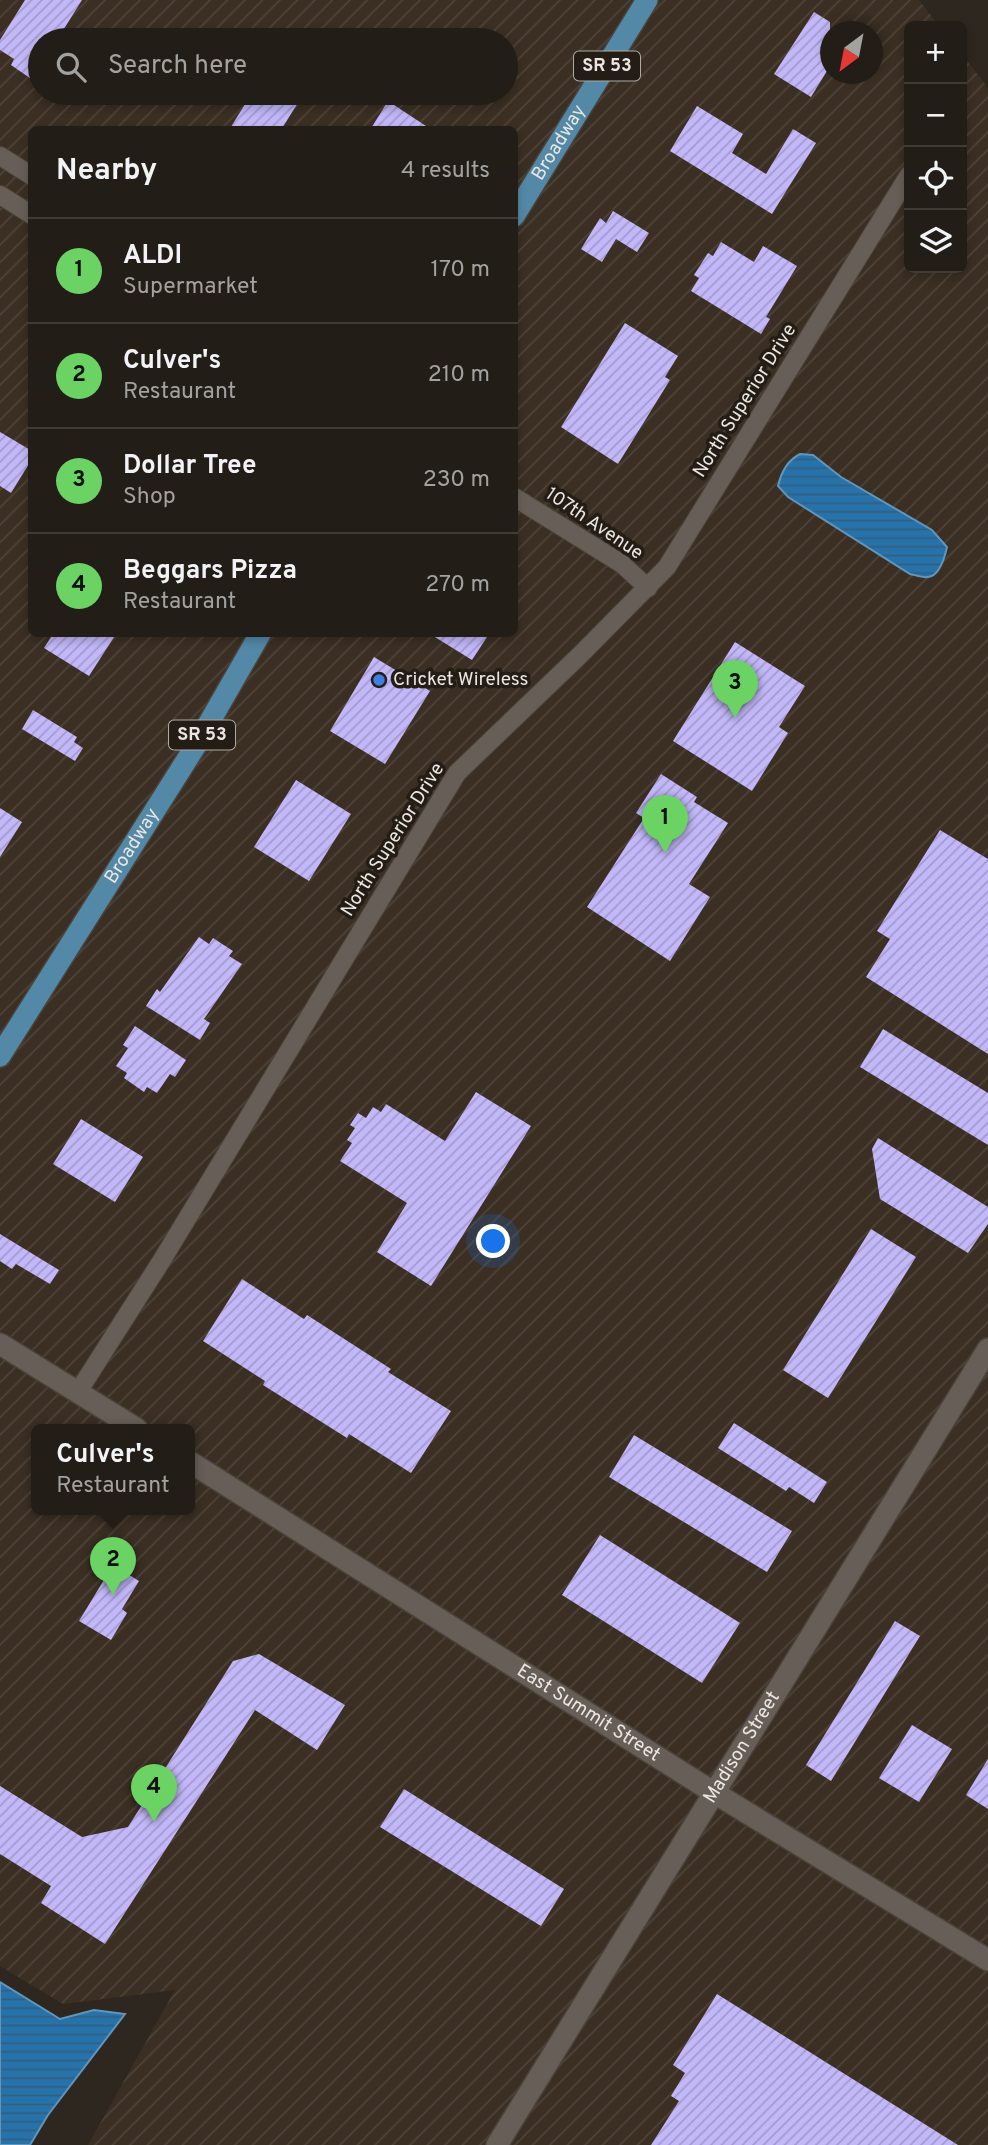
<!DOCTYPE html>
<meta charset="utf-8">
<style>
body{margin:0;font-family:Overpass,sans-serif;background:#2e2a24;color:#f1f3f6}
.controls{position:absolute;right:21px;top:21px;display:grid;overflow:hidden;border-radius:10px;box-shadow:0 4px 10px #0003}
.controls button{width:63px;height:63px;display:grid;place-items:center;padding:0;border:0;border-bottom:2px solid #3f3b36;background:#221d17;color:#f1f3f6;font:35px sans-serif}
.compass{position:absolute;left:820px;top:21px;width:63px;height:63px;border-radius:50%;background:#221d17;box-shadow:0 4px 10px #0003;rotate:212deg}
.you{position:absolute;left:494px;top:1242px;width:24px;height:24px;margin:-18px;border:5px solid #fff;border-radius:50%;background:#1a73e8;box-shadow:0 0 0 10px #1a73e833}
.badge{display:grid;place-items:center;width:46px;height:46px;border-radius:50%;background:#6ad364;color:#111;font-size:23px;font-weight:700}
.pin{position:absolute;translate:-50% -58px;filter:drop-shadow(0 2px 4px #0008)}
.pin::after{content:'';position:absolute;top:37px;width:24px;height:21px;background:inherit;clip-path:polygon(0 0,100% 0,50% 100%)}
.popup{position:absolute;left:31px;top:1424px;width:164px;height:91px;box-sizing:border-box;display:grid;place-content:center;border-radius:10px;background:#221d17;filter:drop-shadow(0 2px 5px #0005);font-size:23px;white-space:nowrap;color:#a2a2a1}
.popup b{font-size:26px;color:#f1f3f6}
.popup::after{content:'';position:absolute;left:50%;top:100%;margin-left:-14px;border:14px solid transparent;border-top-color:#221d17}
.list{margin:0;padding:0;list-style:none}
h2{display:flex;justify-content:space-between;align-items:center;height:91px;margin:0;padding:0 28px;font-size:30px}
h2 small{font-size:23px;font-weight:400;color:#a2a2a1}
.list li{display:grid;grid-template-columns:46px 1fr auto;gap:21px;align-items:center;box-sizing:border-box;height:105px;padding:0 28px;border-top:2px solid #3f3b36}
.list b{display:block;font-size:26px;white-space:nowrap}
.list p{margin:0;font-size:23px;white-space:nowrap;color:#a2a2a1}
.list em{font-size:23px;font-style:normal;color:#a2a2a1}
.icon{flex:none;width:38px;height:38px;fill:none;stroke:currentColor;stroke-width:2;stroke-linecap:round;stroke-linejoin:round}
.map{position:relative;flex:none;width:988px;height:2145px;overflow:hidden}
.search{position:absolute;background:#221d17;box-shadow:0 4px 10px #0003;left:28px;top:28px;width:490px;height:77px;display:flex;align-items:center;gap:18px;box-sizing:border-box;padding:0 24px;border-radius:38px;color:#a2a2a1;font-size:26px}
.panel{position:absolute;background:#221d17;box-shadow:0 4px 10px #0003;left:28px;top:126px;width:490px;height:511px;border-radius:10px}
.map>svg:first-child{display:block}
.industrial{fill:url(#industrial-furrows);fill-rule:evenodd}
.water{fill:url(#water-rules);stroke:#6196bc;stroke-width:2}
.building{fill:url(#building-hatch)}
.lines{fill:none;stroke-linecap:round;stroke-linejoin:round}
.minor-casing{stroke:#49433d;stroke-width:20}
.tertiary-casing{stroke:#49433d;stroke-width:24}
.primary-casing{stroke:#49433d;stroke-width:24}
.minor{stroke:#675f57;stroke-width:18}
.tertiary{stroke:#675f57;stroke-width:21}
.primary{stroke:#5388a6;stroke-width:21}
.shop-dot{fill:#3f7fe0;stroke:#241d16;stroke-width:2.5}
.labels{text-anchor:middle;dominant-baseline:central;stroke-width:7;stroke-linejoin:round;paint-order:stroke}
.shield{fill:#241d16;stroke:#afaaa4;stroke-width:2}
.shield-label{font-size:18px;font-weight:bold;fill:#ebe6e1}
.street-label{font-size:19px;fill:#ebe6e1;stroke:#241d16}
.poi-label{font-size:19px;fill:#ebe6e1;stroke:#241d16;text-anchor:start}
</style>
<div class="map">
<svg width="988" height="2145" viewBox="0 0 988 2145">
<defs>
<pattern id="industrial-furrows" width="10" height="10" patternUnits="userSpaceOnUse" patternTransform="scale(1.75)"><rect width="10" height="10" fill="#3b2f23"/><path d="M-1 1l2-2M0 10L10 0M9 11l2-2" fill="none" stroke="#4e4338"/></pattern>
<pattern id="water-rules" width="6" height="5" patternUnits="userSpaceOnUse" patternTransform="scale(1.75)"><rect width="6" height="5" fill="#2673ac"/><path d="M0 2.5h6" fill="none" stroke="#345e7d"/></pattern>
<pattern id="building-hatch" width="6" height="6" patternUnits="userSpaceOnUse" patternTransform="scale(1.75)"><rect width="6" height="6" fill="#c2b7f9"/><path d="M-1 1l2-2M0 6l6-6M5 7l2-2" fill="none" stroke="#a39acc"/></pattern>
</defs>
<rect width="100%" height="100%" fill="#2e271f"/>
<!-- industrial -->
<path class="industrial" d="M0,0H919L939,26H909V268H962V54L988,88V2145H88L175,1990L63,2004L0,1966ZM830,32H872V74H830ZM40,40H506V93H40ZM32,130H514V634H32ZM36,1429H190V1509H36Z"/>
<!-- water -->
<g class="water">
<path d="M800,454L813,455L841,477L932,530L947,547C945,556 940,576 928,577C923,578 915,575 910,574L788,497L778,486C781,473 788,460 800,454Z"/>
<polygon points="0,1982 60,2019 94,2010 125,2014 48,2115 30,2145 0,2145"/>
</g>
<!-- building -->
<g class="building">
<polygon points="25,0 82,0 57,40 40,40 40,85 11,65 14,59 0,50 0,40"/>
<polygon points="814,12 830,22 830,66 811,97 774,74"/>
<polygon points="252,93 304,93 281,130 229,130"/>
<polygon points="388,101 432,130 370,130"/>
<polygon points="697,106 743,134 732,153 766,174 793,129 816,143 772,214 670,151"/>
<polygon points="613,211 649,233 637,252 616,239 602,262 581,249 600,218 606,223"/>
<polygon points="721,242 754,262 763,246 797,266 766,317 770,319 761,334 691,291 699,278 694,275 708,253 713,256"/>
<polygon points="625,323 678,356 665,377 670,380 618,464 561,427"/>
<polygon points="0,432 32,451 32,459 11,493 0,486"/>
<polygon points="53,634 116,634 89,676 44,648"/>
<polygon points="430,634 489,634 472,660"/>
<polygon points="735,642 805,686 779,727 788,733 752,791 673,741"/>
<polygon points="374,657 430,691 385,764 330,731"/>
<polygon points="33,710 77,737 74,742 83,748 75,761 22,729"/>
<polygon points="661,774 697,797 694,802 728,823 689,884 710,897 670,961 587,907 644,818 636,813"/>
<polygon points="296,780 351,814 309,881 254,847"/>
<polygon points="0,808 22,822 0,857"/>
<polygon points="940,830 988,859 988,1054 866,977 890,939 877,931"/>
<polygon points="199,937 209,944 213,938 233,951 229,956 242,964 204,1019 210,1023 200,1040 146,1006 157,989 160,992"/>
<polygon points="135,1026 186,1060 175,1077 170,1074 157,1093 147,1087 144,1092 124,1078 127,1073 116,1066 128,1048 123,1045"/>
<polygon points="883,1029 988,1093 988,1145 860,1067"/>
<polygon points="476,1092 531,1126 431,1286 377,1252 407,1203 340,1161 352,1143 347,1140 355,1128 350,1125 358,1113 366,1118 373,1107 381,1112 386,1104 445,1141"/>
<polygon points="81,1119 143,1157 115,1202 53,1164"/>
<polygon points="878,1138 988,1207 988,1224 968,1253 880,1199 872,1149"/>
<polygon points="871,1229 916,1257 828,1398 783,1370"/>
<polygon points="0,1234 59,1270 50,1284 16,1264 12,1269 0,1261"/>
<polygon points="242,1279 304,1319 307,1315 391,1369 388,1372 451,1411 411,1473 349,1434 347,1438 263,1385 265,1381 203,1341"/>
<polygon points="734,1423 827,1482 814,1503 789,1487 786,1491 718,1448"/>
<polygon points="634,1435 792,1531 767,1572 609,1477"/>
<polygon points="600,1535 740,1623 702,1683 562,1595"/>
<polygon points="113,1565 139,1581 122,1609 127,1613 111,1640 79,1621"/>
<polygon points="895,1621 920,1636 831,1781 806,1765"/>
<polygon points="259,1654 345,1705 317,1750 255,1710 105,1944 41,1903 51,1886 0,1854 0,1786 82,1837 128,1827 233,1661"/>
<polygon points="912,1725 952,1749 919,1802 879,1778"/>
<polygon points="988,1759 988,1809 966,1795"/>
<polygon points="404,1789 564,1889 541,1926 380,1827"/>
<polygon points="717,1994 958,2145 651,2145 679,2101 671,2096 685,2073 673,2065"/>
</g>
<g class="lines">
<!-- minor casing -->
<g class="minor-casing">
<g id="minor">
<polyline points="0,156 32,176"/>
<polyline points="0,195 32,215"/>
<polyline points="514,497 622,564 648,588"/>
<polyline points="78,1392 162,1260 457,773 580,655 667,567 909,175"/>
</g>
</g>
<!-- tertiary casing -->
<g class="tertiary-casing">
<g id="tertiary">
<polyline points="0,1344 137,1429"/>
<path id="s1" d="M190,1462L713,1792L988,1960"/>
<path id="s2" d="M497,2145L988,1349"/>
</g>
</g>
<!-- primary casing -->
<g class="primary-casing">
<g id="primary">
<path id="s3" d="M514,216L647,0"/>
<path id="s4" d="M0,1056L198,742L260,634"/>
</g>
</g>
<!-- minor -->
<use href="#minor" class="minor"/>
<!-- tertiary -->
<use href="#tertiary" class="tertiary"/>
<!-- primary -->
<use href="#primary" class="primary"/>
</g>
<!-- markers -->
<circle class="shop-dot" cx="379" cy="680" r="7"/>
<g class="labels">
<!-- shield labels -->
<g class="shield">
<rect x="574" y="51.5" width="66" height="29" rx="5"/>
<rect x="169" y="720.5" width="66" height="29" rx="5"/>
</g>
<g class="shield-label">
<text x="607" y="66">SR 53</text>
<text x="202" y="735">SR 53</text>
</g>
<!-- street labels -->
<g class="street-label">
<text stroke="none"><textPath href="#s3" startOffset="86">Broadway</textPath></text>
<text transform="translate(745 401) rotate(-58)">North Superior Drive</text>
<text transform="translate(594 524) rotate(34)">107th Avenue</text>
<text transform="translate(393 840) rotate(-58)">North Superior Drive</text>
<text stroke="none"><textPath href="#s4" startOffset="248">Broadway</textPath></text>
<text stroke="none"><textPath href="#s1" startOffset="471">East Summit Street</textPath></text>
<text stroke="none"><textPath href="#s2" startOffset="467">Madison Street</textPath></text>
</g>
<!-- poi labels -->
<g class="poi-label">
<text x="393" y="680">Cricket Wireless</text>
</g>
</g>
</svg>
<div class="controls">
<button>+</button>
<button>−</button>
<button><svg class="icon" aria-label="locate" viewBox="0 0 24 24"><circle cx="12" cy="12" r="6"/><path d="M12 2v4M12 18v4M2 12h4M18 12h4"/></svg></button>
<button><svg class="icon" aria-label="layers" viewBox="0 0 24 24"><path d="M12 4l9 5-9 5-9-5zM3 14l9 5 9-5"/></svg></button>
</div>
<svg class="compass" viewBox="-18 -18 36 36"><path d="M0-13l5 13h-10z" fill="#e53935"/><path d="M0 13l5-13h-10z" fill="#a2a2a1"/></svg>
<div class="you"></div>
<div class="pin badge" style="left:665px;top:853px">1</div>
<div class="pin badge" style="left:113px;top:1595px">2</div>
<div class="popup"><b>Culver's</b>Restaurant</div>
<div class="pin badge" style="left:735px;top:718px">3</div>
<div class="pin badge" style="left:154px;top:1822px">4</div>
<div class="search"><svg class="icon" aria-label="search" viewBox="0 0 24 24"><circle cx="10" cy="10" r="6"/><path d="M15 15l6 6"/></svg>Search here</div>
<section class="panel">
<h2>Nearby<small>4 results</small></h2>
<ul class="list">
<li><span class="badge">1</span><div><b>ALDI</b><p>Supermarket</p></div><em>170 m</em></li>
<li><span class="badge">2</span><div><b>Culver's</b><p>Restaurant</p></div><em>210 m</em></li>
<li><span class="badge">3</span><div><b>Dollar Tree</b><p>Shop</p></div><em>230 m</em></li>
<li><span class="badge">4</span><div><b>Beggars Pizza</b><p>Restaurant</p></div><em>270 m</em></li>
</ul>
</section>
</div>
